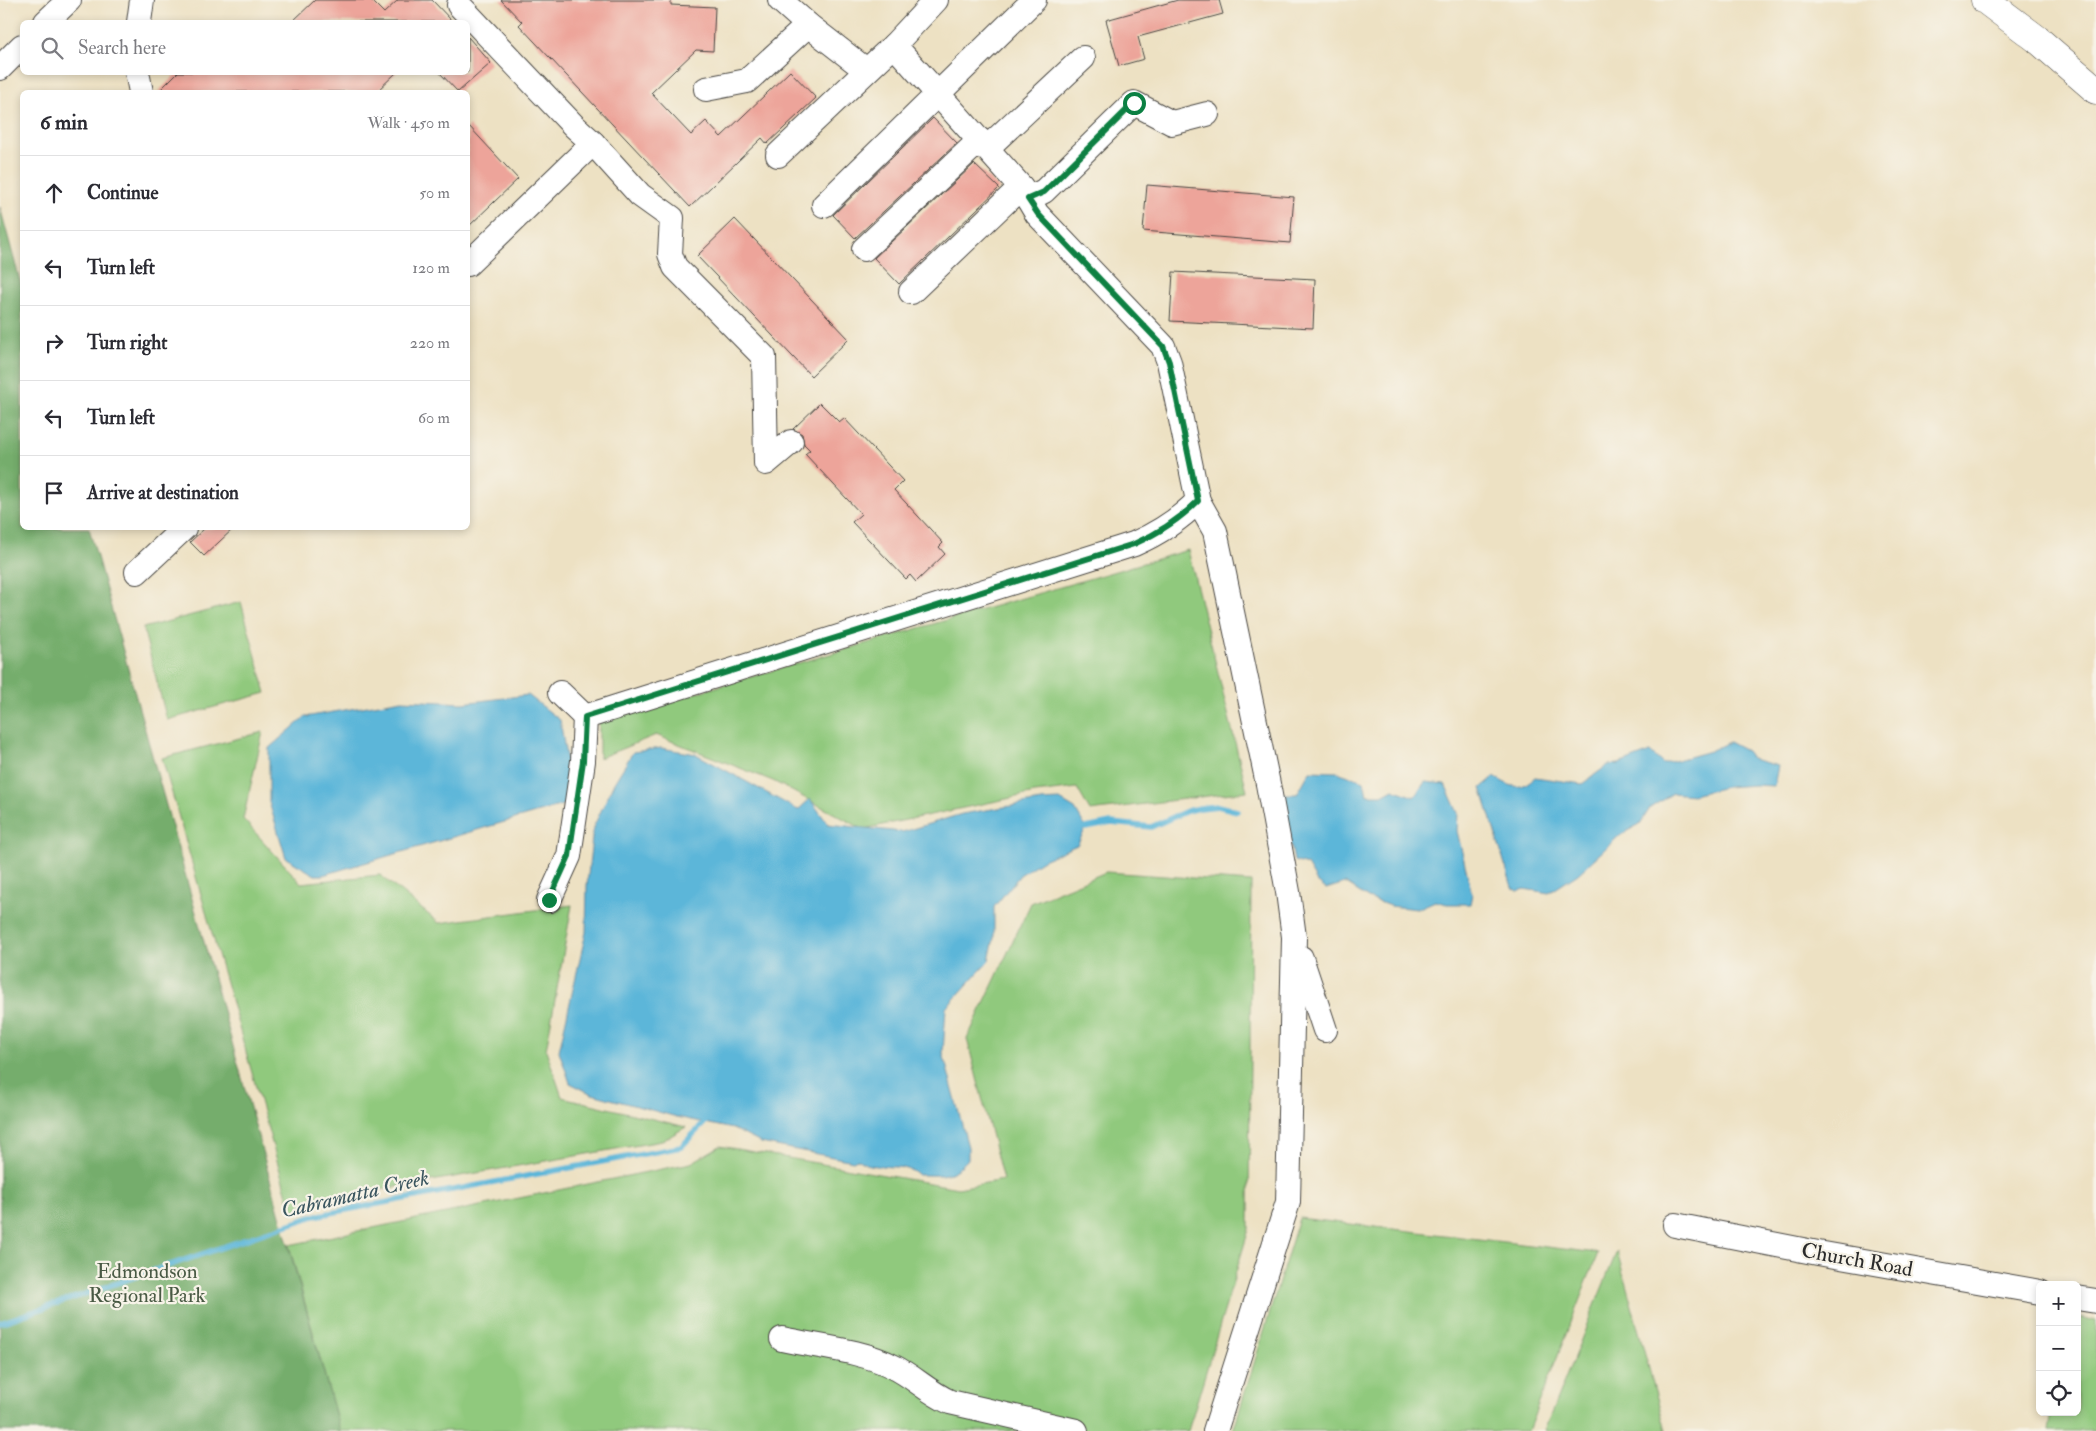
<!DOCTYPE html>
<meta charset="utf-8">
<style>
body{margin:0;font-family:"IM FELL Double Pica",serif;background:#f7f7f7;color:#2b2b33}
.controls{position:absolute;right:15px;bottom:15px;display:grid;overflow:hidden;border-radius:8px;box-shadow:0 2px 8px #0003}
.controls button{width:45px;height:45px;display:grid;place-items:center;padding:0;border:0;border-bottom:1px solid #e1e1e2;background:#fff;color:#2b2b33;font:25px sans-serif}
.stop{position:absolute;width:15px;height:15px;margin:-11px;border:4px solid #0b8043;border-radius:50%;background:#fff}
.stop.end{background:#0b8043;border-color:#fff;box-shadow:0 1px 5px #0008}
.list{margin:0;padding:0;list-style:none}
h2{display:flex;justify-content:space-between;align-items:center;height:65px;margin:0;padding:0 20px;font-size:21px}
h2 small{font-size:16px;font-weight:400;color:#7c7c81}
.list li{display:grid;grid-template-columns:32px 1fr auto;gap:15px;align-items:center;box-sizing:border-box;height:75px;padding:0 20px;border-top:1px solid #e1e1e2}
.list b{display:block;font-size:19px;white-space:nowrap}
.list em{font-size:16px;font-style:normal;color:#7c7c81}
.icon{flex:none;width:28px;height:28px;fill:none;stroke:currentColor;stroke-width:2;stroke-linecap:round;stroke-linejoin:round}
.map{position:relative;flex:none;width:2096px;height:1431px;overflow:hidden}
.search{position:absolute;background:#fff;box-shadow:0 2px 8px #0003;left:20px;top:20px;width:450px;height:55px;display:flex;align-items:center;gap:12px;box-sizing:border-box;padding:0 18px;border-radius:8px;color:#7c7c81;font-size:19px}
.panel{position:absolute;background:#fff;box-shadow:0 2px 8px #0003;left:20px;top:90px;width:450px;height:440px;border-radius:8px}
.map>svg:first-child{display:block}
.green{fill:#90c97d;stroke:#5e7a54}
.forest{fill:#74ad6c;stroke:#506c4c}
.water{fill:#5cb6d9;stroke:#447082}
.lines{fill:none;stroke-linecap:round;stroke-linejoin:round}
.stream{stroke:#5cb6d9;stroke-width:5.5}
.building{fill:#eda49a}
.minor-casing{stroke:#484642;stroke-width:26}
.major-casing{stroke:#484642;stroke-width:29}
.minor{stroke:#fff;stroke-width:24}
.major{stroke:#fff;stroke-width:28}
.route{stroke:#0b8043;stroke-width:6}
.labels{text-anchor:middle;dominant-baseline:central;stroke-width:4.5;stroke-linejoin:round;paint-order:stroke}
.street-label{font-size:21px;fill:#2b2b2b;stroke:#f7f3e8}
.park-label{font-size:21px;fill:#495a44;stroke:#f7f3e8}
.water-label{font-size:22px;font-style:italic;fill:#3a555f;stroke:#f7f3e8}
</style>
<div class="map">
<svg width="2096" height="1431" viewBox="0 0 2096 1431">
<rect width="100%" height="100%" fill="#f7f3e8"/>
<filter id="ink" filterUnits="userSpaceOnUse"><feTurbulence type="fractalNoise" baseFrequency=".02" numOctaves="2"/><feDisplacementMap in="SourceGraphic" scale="10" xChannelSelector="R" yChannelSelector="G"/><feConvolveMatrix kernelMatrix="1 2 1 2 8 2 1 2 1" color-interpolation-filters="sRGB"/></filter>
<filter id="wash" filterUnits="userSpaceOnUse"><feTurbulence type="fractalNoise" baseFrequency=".0096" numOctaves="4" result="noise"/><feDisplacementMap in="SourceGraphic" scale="20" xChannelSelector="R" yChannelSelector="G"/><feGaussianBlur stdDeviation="1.12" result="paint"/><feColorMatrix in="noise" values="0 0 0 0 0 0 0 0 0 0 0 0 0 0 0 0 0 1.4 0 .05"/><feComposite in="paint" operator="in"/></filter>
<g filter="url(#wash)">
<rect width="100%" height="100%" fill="#ede1c3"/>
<!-- green -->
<g class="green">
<polygon points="1188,550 1247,791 1090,811 1077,788 1035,793 863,829 773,781 656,735 599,758 599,721"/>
<polygon points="241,602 266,693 167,720 143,628"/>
<polygon points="263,732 243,819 301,883 380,875 439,923 572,905 546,1050 562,1097 686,1127 662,1141 321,1200 292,1213 162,758"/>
<polygon points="1106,872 1251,882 1249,1229 1188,1431 340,1431 289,1245 691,1163 720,1146 958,1188 1003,1180 967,1039 1031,903"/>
<polygon points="1299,1218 1598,1253 1528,1431 1233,1431"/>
<polygon points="1617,1251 1666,1431 1544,1431"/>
<polygon points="2077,1316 2096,1321 2096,1431 2049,1431 2052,1412 2077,1412"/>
</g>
<!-- forest -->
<polygon class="forest" points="0,207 22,288 22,528 89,528 340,1431 0,1431"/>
<!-- water -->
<g class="water">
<polygon points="528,695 560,720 566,756 568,802 566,804 323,875 315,875 286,858 269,802 269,748 305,717 402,700 463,703"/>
<path d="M1729,742L1746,751L1752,759L1778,766L1774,786L1755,785L1726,787L1692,795L1673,793L1650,808L1640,824L1620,835L1578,874L1549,893L1524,889L1518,891L1512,887L1481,788L1494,777C1513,787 1518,792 1535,777L1582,784L1608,765L1619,764L1650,752L1663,764L1710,751Z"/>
<path d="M661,748L696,754L798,810L810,799L828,824L902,832L962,814L1041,801L1060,800L1075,809L1086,828L1077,845L1043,860L1020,875L994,907V938L989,961L946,1008L943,1053L968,1147V1159C951,1178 943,1175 918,1175C901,1160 875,1173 857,1159L853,1161L761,1143L733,1129L677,1117L592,1094L570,1083L559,1051L586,932L587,885L593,828L614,783L633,752Z"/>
<polygon points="1310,771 1337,772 1364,781 1367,795 1382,795 1393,789 1414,797 1425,782 1445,784 1458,813 1457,831 1472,894 1470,904 1447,904 1435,901 1417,909 1390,906 1368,898 1345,883 1326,889 1317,882 1307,865 1294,861 1281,794 1297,794"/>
</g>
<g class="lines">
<!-- stream -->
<g class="stream">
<polyline points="1086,828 1111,823 1151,827 1187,811 1200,808 1218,806 1237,811"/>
<polyline points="0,1323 314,1216 681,1147 709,1118"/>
</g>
</g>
<g id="blocks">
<!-- building -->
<g class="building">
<polygon points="315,0 371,0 384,13 398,0 432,0 453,22 292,22"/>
<polygon points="501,0 671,0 671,5 715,7 713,51 696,50 651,93 691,135 706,121 721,137 790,71 816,98 767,144 762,138 690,207 519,25 522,22"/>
<polygon points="1178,0 1219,0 1223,14 1138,37 1144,59 1119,66 1106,20"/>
<polygon points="468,37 491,63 458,92 439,72 468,72"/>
<polygon points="178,72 397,72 376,92 158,92"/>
<polygon points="933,118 957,143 855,238 833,215"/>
<polygon points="468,125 518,179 468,227"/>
<polygon points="974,164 999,188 899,284 874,258"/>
<polygon points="1147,185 1294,197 1290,243 1143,231"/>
<polygon points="735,219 849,339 811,376 697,256"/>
<polygon points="1173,272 1315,279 1313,328 1170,321"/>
<polygon points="820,403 839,422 844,418 903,481 894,490 943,543 939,547 945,554 916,582 910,575 906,579 852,522 861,514 805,454 810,450 804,444 802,434 793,429"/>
<polygon points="205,528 234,528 204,556 190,542"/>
</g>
</g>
</g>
<g filter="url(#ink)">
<use href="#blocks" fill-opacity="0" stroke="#484642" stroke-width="1"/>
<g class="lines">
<!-- minor casing -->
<g class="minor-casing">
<g id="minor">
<polyline points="780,0 808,25 866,70"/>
<polyline points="459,5 574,126 593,143"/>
<polyline points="46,22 69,0"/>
<polyline points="139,22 142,0"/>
<polyline points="0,68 22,46"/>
<polyline points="137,72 141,92"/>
<polyline points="706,89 747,81 808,25"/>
<polyline points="987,148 1083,58"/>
<polyline points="778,155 894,45 936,0"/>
<polyline points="1028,199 1044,191 1134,103 1172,123 1207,114"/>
<polyline points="824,205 1034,0"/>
<polyline points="864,249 980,140"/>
<polyline points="468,264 593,143 640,195 672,218 670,254 675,267 764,357 766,463 791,442"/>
<polyline points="911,292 1021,187"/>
<polyline points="1198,501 1215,531 1268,784 1288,892 1294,937 1288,1202 1215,1431"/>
<polyline points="137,572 184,528"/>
<polyline points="560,693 585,717"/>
<path d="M549,900L569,856L583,761L585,717L1134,544C1159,533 1179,520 1198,501L1169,362L1163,346L1037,214L1021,187L894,45"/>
<polyline points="1301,958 1325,1030"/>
<polyline points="1675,1225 1818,1253 2040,1292"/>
<polyline points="2077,1298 2096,1301"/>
<path d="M782,1339C818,1347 861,1350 894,1367C914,1377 928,1392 950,1402L1076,1431"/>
</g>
</g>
<!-- major casing -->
<g class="major-casing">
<polyline id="major" points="1985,0 2037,39 2096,90"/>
</g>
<!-- minor -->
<use href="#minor" class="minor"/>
<!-- major -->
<use href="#major" class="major"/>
</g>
</g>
<g class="lines" filter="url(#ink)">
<!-- route -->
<path class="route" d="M549,900L569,856L583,761L585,717L1134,544C1159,533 1179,520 1198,501L1169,362L1163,346L1038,214L1028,199L1044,192L1134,103"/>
</g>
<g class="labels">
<!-- street labels -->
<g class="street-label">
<text transform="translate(1857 1260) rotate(10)">Church Road</text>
</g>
<!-- park labels -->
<g class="park-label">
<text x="147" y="1271">Edmondson<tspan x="147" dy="24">Regional Park</tspan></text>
</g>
<!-- water labels -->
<g class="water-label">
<text transform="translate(355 1194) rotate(-13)">Cabramatta Creek</text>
</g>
</g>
</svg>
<div class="controls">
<button>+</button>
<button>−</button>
<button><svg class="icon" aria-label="locate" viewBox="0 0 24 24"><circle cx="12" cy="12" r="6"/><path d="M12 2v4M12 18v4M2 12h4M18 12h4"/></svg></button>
</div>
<div class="stop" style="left:1134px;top:103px"></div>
<div class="stop end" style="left:549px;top:900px"></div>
<div class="search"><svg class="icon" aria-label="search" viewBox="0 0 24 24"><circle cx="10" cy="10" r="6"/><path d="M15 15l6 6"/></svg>Search here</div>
<section class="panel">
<h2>6 min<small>Walk · 450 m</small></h2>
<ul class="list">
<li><svg class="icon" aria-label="ahead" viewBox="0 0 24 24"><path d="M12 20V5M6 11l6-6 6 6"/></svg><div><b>Continue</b></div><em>50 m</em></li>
<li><svg class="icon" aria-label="left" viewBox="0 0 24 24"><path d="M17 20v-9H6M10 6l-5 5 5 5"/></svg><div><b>Turn left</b></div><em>120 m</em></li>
<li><svg class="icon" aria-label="right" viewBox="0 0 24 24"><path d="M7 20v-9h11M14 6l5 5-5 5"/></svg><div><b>Turn right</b></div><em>220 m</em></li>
<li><svg class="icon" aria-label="left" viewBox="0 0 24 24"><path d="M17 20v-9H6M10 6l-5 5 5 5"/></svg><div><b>Turn left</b></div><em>60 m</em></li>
<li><svg class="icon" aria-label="arrive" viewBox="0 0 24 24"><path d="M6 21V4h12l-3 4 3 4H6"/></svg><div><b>Arrive at destination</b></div></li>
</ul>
</section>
</div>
